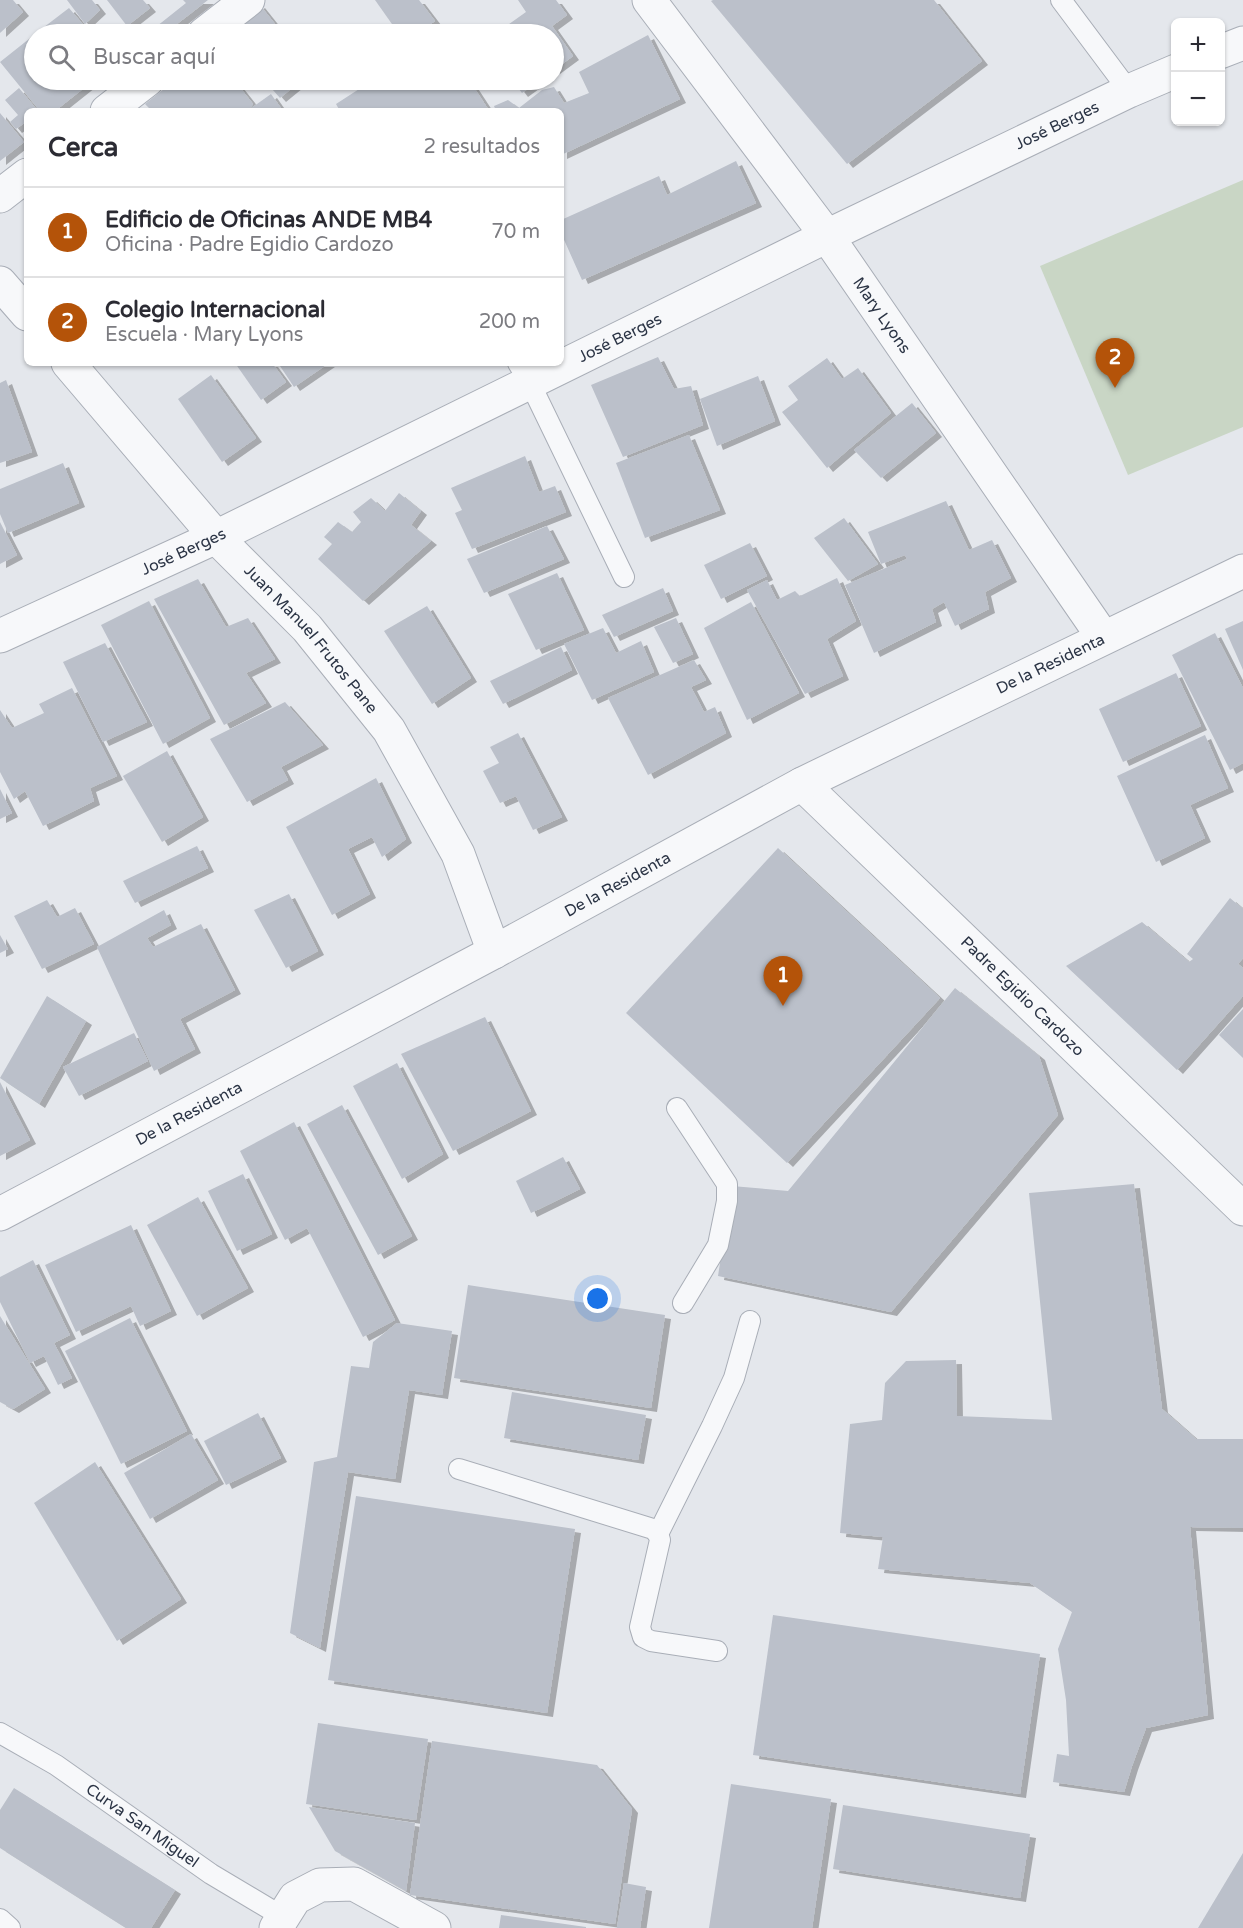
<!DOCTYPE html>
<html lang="es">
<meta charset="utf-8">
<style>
body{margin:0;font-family:"Varela Round",sans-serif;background:#f7f7f7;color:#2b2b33}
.controls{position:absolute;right:18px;top:18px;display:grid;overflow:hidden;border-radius:9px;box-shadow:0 2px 4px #0004}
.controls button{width:54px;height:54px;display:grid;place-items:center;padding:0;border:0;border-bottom:2px solid #e1e1e2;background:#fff;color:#2b2b33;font:30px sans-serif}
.you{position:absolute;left:598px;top:1299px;width:21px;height:21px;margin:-15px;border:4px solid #fff;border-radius:50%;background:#1a73e8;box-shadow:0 0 0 9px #1a73e833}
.badge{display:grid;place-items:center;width:39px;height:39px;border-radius:50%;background:#b45309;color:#fff;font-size:20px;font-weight:700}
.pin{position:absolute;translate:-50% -50px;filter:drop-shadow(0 2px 3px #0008)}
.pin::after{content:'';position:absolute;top:32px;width:21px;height:18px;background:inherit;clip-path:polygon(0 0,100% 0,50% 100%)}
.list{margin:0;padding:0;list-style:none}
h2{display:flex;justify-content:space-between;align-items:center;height:78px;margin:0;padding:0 24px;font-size:26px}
h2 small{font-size:20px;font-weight:400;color:#7c7c81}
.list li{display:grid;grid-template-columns:39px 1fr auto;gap:18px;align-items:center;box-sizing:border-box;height:90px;padding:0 24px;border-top:2px solid #e1e1e2}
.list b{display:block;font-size:22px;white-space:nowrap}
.list p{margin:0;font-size:20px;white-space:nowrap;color:#7c7c81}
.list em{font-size:20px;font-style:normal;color:#7c7c81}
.icon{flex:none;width:33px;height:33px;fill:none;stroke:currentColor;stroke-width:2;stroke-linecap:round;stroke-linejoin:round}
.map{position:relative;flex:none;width:1243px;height:1928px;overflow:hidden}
.search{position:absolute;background:#fff;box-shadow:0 2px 4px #0004;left:24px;top:24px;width:540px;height:66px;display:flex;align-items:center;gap:15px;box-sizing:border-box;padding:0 21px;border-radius:33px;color:#7c7c81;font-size:22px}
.panel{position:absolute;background:#fff;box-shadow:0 2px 4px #0004;left:24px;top:108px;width:540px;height:258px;border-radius:9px}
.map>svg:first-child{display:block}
.green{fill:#c9d6c5}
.building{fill:#bbc0ca;filter:url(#shadow)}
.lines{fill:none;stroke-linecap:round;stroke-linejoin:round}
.service-casing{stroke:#a9aeb7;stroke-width:22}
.minor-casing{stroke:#a9aeb7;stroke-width:35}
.service{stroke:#f7f8fa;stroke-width:20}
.minor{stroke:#f7f8fa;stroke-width:33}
.labels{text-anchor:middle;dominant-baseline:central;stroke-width:4.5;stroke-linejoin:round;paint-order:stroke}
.street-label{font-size:16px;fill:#2b3445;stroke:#f4f6f9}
</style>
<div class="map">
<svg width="1243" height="1928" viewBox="0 0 1243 1928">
<defs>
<filter id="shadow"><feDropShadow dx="6" dy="4" stdDeviation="0" flood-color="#0004"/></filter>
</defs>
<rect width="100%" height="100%" fill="#e4e7ec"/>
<!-- green -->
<polygon class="green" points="1243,180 1243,427 1128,475 1040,266"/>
<!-- building -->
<g class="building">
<polygon points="0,0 13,0 23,12 0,33"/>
<polygon points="67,0 92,0 100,10 85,24"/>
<polygon points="107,0 143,0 150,8 127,26"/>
<polygon points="183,0 208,0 164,34 147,34 186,3"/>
<polygon points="375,0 419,0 435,21 416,34 399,34"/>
<polygon points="518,0 556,0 567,15 552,26 573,56 554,70 554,34 495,34 526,12"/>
<polygon points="713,0 934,0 982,61 847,164 711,1"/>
<polygon points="259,4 283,34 219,34"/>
<polygon points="69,8 91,34 35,34"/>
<polygon points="34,35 34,80 94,80 55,111 40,111 0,62"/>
<polygon points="648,35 680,99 561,155 561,111 496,111 494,106 508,100 519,108 542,90 554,87 564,103 589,93 579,72"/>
<polygon points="192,80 234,80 253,104 248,111 152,111 145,104 174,81 181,89"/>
<polygon points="264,80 302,80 280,98"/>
<polygon points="373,80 469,80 488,109 485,111 340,111 336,104"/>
<polygon points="512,80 540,80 522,93"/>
<polygon points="19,88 38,111 27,111 27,121 16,129 10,122 18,115 5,100"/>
<polygon points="271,94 283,111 251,111 250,109"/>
<polygon points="0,113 24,142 0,161"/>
<polygon points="736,161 756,203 582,280 561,233 561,220 659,176 667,195"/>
<polygon points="658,357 674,389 691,386 703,425 623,457 591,385"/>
<polygon points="827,358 842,379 858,368 891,413 827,468 782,412 798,400 788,386"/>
<polygon points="235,363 272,363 286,382 261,400"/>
<polygon points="278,363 329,363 294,387"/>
<polygon points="211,375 256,438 222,462 178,399"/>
<polygon points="758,376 775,421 717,446 700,399"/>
<polygon points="6,380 32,452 0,463 0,383"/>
<polygon points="912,403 936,433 881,478 854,450"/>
<polygon points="689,435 720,510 645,538 616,463"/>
<polygon points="525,456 539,492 555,486 566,512 472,549 455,513 462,510 451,488"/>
<polygon points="63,463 79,503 8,533 0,514 0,489"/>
<polygon points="399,493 421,511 411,525 431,541 363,601 318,559 332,544 324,537 338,522 352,532 361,522 353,512 371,498 385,511"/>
<polygon points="946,501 969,550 992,540 1011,578 985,592 989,609 955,626 944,602 932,609 936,622 874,653 845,585 907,559 905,555 881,564 868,532"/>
<polygon points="844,518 878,564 848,581 814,538"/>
<polygon points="0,522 17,555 0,564"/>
<polygon points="547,526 564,559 484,593 467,559"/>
<polygon points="750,543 767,576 721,599 704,565"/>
<polygon points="557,573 584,630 536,650 508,594"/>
<polygon points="837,578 856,621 827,639 843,676 805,694 747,590 767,580 777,600 795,591 800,596"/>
<polygon points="198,579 226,627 248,618 275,659 246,673 266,703 224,725 154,599"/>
<polygon points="663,588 673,611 614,637 602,615"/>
<polygon points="149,601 210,718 163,744 101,625"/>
<polygon points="751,602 799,693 747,720 704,628"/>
<polygon points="427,606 471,678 432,704 384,631"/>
<polygon points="676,618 693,654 673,663 654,627"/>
<polygon points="1243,621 1243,670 1225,629"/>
<polygon points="603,628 616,653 641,641 654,672 592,700 564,644"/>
<polygon points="1215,633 1243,688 1243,763 1230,770 1172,655"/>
<polygon points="105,643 147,722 103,742 63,662"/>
<polygon points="561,647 572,670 503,704 490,681"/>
<polygon points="694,660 706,680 691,687 704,712 715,707 726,733 648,775 608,698"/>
<polygon points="1176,673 1201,726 1123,762 1099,709"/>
<polygon points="72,688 117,776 90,788 94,801 43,826 25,791 14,799 0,772 0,710 12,728 44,713 39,704"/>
<polygon points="285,702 323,745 281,767 288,780 247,802 210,739"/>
<polygon points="518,733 562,817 533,830 516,796 500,803 483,771 499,763 490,747"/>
<polygon points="1205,735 1228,788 1190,805 1205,838 1156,862 1117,776"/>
<polygon points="167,751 203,817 162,842 123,776"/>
<polygon points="376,778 406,839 382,857 372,837 348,849 370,894 332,915 286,827"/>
<polygon points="0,789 12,813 0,819"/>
<polygon points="197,846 208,868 135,903 123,881"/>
<polygon points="778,848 940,998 787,1163 626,1013"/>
<polygon points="289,894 318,951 286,968 254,910"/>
<polygon points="1230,898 1243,909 1243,958 1238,964 1243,968 1243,996 1177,1070 1066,966 1142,922 1189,962 1193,959 1187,954"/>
<polygon points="47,900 57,917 75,908 94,944 42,969 14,916"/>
<polygon points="164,910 171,925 147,938 153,947 201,924 235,990 180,1019 195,1049 154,1071 97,947"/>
<polygon points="0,935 8,949 0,953"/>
<polygon points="955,988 1039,1056 1058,1115 891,1312 718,1276 732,1186 788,1191"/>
<polygon points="47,996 86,1021 39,1104 0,1078"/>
<polygon points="1243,1009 1243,1058 1219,1035"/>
<polygon points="485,1017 531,1111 453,1151 401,1054"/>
<polygon points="134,1033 148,1061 79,1096 63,1067"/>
<polygon points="397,1063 443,1154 402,1179 353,1086"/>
<polygon points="0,1082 30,1140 0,1156"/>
<polygon points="342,1105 412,1236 378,1255 307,1124"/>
<polygon points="294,1122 395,1320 363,1337 307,1228 285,1240 240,1151"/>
<polygon points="563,1157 580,1189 531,1213 516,1181"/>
<polygon points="243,1174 272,1234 237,1251 208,1191"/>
<polygon points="1134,1184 1162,1409 1196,1439 1243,1439 1243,1528 1190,1527 1208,1715 1146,1728 1132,1766 1124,1792 1053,1782 1057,1754 1069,1756 1066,1700 1058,1649 1072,1612 1030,1583 878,1569 883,1537 840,1533 850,1424 882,1420 885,1383 906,1361 956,1360 957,1416 1052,1420 1029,1193"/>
<polygon points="198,1197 248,1288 197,1316 147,1225"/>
<polygon points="131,1225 171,1311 140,1326 131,1306 76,1332 45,1265"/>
<polygon points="33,1260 70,1335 54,1343 72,1378 58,1385 44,1356 30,1363 0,1302 0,1277"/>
<polygon points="468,1285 665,1315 651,1408 454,1378"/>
<polygon points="0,1316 45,1389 13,1409 0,1402"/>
<polygon points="130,1318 187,1431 121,1464 65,1351"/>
<polygon points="397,1323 452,1331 442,1395 409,1390 395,1479 348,1472 320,1648 290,1633 314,1462 337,1457 351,1366 369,1368 373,1342"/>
<polygon points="512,1392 646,1415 638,1460 504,1438"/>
<polygon points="258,1413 281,1458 226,1485 204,1441"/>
<polygon points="191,1434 218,1480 150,1519 124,1473"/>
<polygon points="95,1462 181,1599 117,1641 34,1503"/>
<polygon points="356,1496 575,1529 547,1713 328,1680"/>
<polygon points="773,1615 1040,1654 1020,1794 753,1755"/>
<polygon points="318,1723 428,1739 416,1820 306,1804"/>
<polygon points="432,1741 597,1765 632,1809 615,1924 410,1895"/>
<polygon points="731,1784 831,1799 812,1928 709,1928"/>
<polygon points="14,1788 175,1890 151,1928 126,1928 0,1848 0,1810"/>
<polygon points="843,1805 1030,1834 1020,1898 833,1869"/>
<polygon points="309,1807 415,1823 406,1891 335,1851"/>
<polygon points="1243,1853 1243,1928 1198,1928"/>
<polygon points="624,1883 646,1887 640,1928 617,1928"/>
<polygon points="501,1915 586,1927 586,1928 499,1928"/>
</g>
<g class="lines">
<!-- service casing -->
<g class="service-casing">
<g id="service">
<polyline points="1061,0 1129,91"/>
<polyline points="518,363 530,383 624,577"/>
<polyline points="677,1108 727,1184 727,1201 718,1245 683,1303"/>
<polyline points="459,1469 653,1529 658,1534 660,1540 640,1627 643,1637 651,1641 717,1651"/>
<polyline points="658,1534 712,1426 734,1378 750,1321"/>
<path id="s1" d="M0,1733L56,1765L211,1874L283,1917"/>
<polyline points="0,1919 10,1928"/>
</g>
</g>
<!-- minor casing -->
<g class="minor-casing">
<g id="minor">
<path id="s2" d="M649,0L827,236L1103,637"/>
<polyline points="204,34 248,0"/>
<polyline points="1220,52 1243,43"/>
<polyline points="107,111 147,80"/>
<polyline points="0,196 27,175"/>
<polyline points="0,283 27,314"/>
<path id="s3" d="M68,363L216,537L307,628L389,730L458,854L494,952"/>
<path id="s4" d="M0,636L216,537L827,236L1129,91L1176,71"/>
<path id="s5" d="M802,784L1243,1209"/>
<path id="s6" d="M0,1214L494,952L802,784L1243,571"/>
<polyline points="276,1928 295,1898 320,1885 354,1884 434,1928"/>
</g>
</g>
<!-- service -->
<use href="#service" class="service"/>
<!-- minor -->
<use href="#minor" class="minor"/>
</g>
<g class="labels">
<!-- street labels -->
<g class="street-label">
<text stroke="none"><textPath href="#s4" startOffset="1174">José Berges</textPath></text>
<text stroke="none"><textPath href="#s2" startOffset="392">Mary Lyons</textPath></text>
<text stroke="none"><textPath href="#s4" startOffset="688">José Berges</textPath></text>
<text stroke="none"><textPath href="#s4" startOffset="202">José Berges</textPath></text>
<text stroke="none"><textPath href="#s3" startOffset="368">Juan Manuel Frutos Pane</textPath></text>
<text stroke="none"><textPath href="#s6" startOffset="1186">De la Residenta</textPath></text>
<text stroke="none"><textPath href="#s6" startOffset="700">De la Residenta</textPath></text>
<text stroke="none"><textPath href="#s5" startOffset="306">Padre Egidio Cardozo</textPath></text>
<text stroke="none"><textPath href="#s6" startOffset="214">De la Residenta</textPath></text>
<text stroke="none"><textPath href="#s1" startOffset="170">Curva San Miguel</textPath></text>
</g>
</g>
</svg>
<div class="controls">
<button>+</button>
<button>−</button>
</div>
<div class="you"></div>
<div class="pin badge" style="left:783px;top:1006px">1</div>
<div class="pin badge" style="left:1115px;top:388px">2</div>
<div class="search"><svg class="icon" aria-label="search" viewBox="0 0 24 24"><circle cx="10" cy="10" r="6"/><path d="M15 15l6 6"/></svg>Buscar aquí</div>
<section class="panel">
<h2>Cerca<small>2 resultados</small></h2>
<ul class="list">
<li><span class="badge">1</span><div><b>Edificio de Oficinas ANDE MB4</b><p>Oficina · Padre Egidio Cardozo</p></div><em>70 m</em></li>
<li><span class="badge">2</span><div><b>Colegio Internacional</b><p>Escuela · Mary Lyons</p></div><em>200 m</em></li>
</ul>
</section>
</div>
